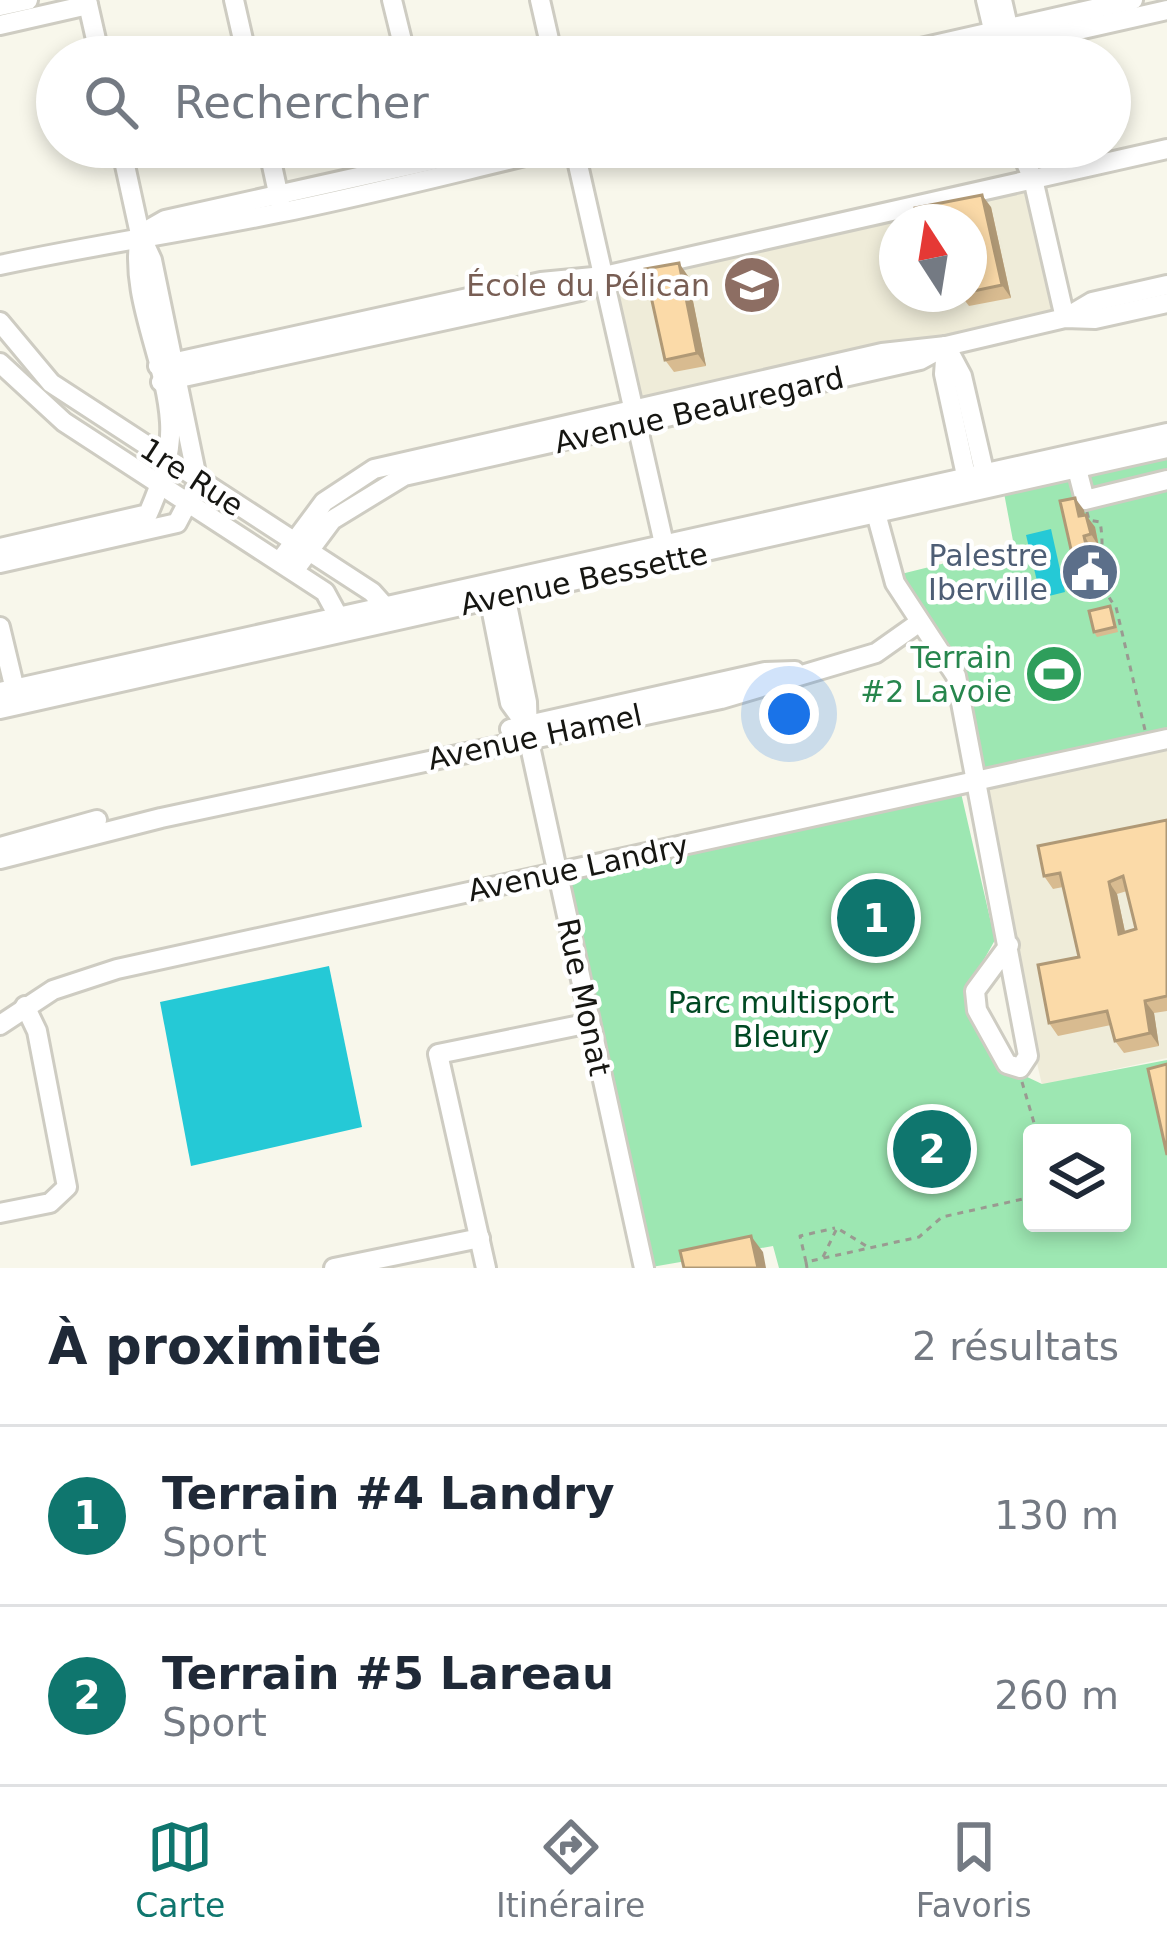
<!DOCTYPE html>
<html lang="fr">
<meta charset="utf-8">
<style>
body{margin:0;font-family:"DejaVu Sans",sans-serif;background:#f6f6f7;color:#1f2937}
.controls{position:absolute;right:36px;bottom:36px;display:grid;overflow:hidden;border-radius:12px;box-shadow:0 6px 18px #0003}
.controls button{width:108px;height:108px;display:grid;place-items:center;padding:0;border:0;border-bottom:3px solid #e0e1e3;background:#fff;color:#1f2937;font:60px sans-serif}
.compass{position:absolute;left:879px;top:204px;width:108px;height:108px;border-radius:50%;background:#fff;box-shadow:0 6px 18px #0003;rotate:348deg}
.you{position:absolute;left:789px;top:714px;width:42px;height:42px;margin:-30px;border:9px solid #fff;border-radius:50%;background:#1a73e8;box-shadow:0 0 0 18px #1a73e833}
.badge{display:grid;place-items:center;width:78px;height:78px;border-radius:50%;background:#0f766e;color:#fff;font-size:39px;font-weight:700}
.pin{position:absolute;translate:-50% -50%;border:6px solid #fff;box-shadow:0 3px 12px #0006}
.list{margin:0;padding:0;list-style:none}
h2{display:flex;justify-content:space-between;align-items:center;height:156px;margin:0;padding:0 48px;font-size:51px}
h2 small{font-size:39px;font-weight:400;color:#747a83}
.list li{display:grid;grid-template-columns:78px 1fr auto;gap:36px;align-items:center;box-sizing:border-box;height:180px;padding:0 48px;border-top:3px solid #e0e1e3}
.list b{display:block;font-size:45px;white-space:nowrap}
.list p{margin:0;font-size:39px;white-space:nowrap;color:#747a83}
.list em{font-size:39px;font-style:normal;color:#747a83}
.icon{flex:none;width:66px;height:66px;fill:none;stroke:currentColor;stroke-width:2;stroke-linecap:round;stroke-linejoin:round}
.map{position:relative;flex:none;width:1167px;height:1268px;overflow:hidden}
.search{position:absolute;background:#fff;box-shadow:0 6px 18px #0003;left:36px;right:36px;top:36px;height:132px;display:flex;align-items:center;gap:30px;box-sizing:border-box;padding:0 42px;border-radius:66px;color:#747a83;font-size:45px}
.sheet{height:516px;background:#fff}
nav{display:flex;justify-content:space-around;align-items:center;box-sizing:border-box;height:168px;border-top:3px solid #e0e1e3;background:#fff;font-size:33px;color:#747a83}
nav a{display:grid;justify-items:center;gap:6px}
nav .on{color:#0f766e}
.map>svg:first-child{display:block}
.built{fill:#efecd9;fill-rule:evenodd}
.green{fill:#9de7b2;fill-rule:evenodd}
.water{fill:#25c9d6}
.lines{fill:none;stroke-linecap:round;stroke-linejoin:round}
.minor-casing{stroke:#ceccc2;stroke-width:24}
.path{stroke:#9a9a91;stroke-width:3;stroke-dasharray:6 6;stroke-linecap:butt}
.minor{stroke:#fff;stroke-width:18}
.wall{fill:#d8bb90;fill-rule:evenodd}
.shaded-wall{fill:#b09976}
.building{fill:#fbdaa8;stroke:#b09976;stroke-width:3;fill-rule:evenodd}
.labels{text-anchor:middle;dominant-baseline:central;stroke-width:9;stroke-linejoin:round;paint-order:stroke}
.education-label{font-size:30px;fill:#785e54;stroke:#fff;text-anchor:end}
.street-label{font-size:30px;fill:#161612;stroke:#fff}
.service-label{font-size:30px;fill:#4e5e75;stroke:#fff;text-anchor:end}
.leisure-label{font-size:30px;fill:#27864d;stroke:#fff;text-anchor:end}
.park-label{font-size:30px;fill:#004923;stroke:#fff}
</style>
<div class="map">
<svg width="1167" height="1268" viewBox="0 0 1167 1268">
<rect width="100%" height="100%" fill="#f8f7eb"/>
<!-- built -->
<g class="built">
<path d="M1033,179L1065,318L633,407L604,276ZM897,222H969V294H897Z"/>
<polygon points="1167,739 1167,1058 1042,1085 973,783"/>
</g>
<!-- green -->
<g class="green">
<polygon points="1167,451 1167,737 980,776 958,679 889,577 1014,546 1004,493"/>
<path d="M958,780L995,940L969,986L967,1001L997,1063L1042,1084L1167,1060V1268H779L773,1246L646,1268L558,870ZM1032,1133H1122V1223H1032Z"/>
</g>
<!-- water -->
<g class="water">
<polygon points="1051,529 1065,592 1041,598 1026,535"/>
<polygon points="329,966 362,1127 191,1166 160,1002"/>
</g>
<g class="lines">
<!-- minor casing -->
<g class="minor-casing">
<g id="minor">
<polyline points="87,0 100,57"/>
<polyline points="234,0 247,57"/>
<polyline points="392,0 406,57"/>
<polyline points="540,0 553,57"/>
<polyline points="986,0 996,42"/>
<polyline points="1002,0 1010,35"/>
<polyline points="0,6 28,0"/>
<polyline points="0,25 88,5"/>
<polyline points="881,57 1133,0"/>
<polyline points="959,57 1167,10"/>
<polyline points="268,147 280,202"/>
<polyline points="574,147 667,557"/>
<polyline points="1019,147 1033,179 1065,318"/>
<polyline points="144,232 165,220 492,147"/>
<path d="M0,265C93,245 185,232 278,213C374,194 468,169 563,147"/>
<polyline points="1065,318 1092,302 1167,285"/>
<polyline points="0,322 51,383 372,592 389,611"/>
<polyline points="946,346 962,376 987,484"/>
<polyline points="946,346 944,374 969,489"/>
<polyline points="0,363 64,422 325,592 344,627"/>
<polyline points="158,366 541,282 604,276 1167,149"/>
<polyline points="161,382 580,291 604,276"/>
<polyline points="1077,469 1085,500 1167,480"/>
<polyline points="874,506 895,583 956,676 1028,1056 1020,1068 1007,1064 977,1010 975,991 1009,945"/>
<path d="M0,548L148,514C161,484 172,455 170,422C166,358 129,298 140,234"/>
<polyline points="280,561 324,502 374,469 882,353 946,346 1065,318 1095,319 1167,303"/>
<polyline points="0,563 177,523 198,483 152,260 140,234 121,147"/>
<polyline points="294,571 332,520 404,476 920,360 942,348"/>
<polyline points="503,585 527,702 528,737 644,1268"/>
<polyline points="487,587 510,703 526,725"/>
<polyline points="0,627 17,698"/>
<polyline points="0,692 1167,433"/>
<polyline points="0,709 1167,448"/>
<polyline points="510,729 765,672 795,671"/>
<polyline points="0,847 97,820"/>
<polyline points="0,859 161,818 721,699 876,653 917,624"/>
<polyline points="0,1025 53,990 117,969 1167,739"/>
<polyline points="0,1213 50,1203 67,1187 37,1031 25,1006"/>
<polyline points="334,1268 480,1238"/>
<polyline points="486,1268 438,1054 590,1023"/>
</g>
</g>
<!-- path -->
<g class="path">
<path d="M1087,512L1089,520L1100,522C1106,552 1095,584 1116,607L1145,730"/>
<polyline points="1022,1082 1037,1133"/>
<polyline points="823,1257 837,1228 868,1247"/>
<polyline points="806,1262 800,1236 835,1228"/>
<polyline points="807,1268 806,1262 919,1237 942,1217 1032,1197"/>
</g>
<!-- minor -->
<use href="#minor" class="minor"/>
</g>
<!-- wall -->
<g class="wall">
<polygon points="991,207 1011,298 969,306 960,294 969,294 969,222"/>
<polygon points="688,276 706,366 674,372 665,360"/>
<polygon points="1075,498 1085,515 1095,527 1099,547 1092,548 1104,598 1089,601 1080,589"/>
<polygon points="1113,610 1118,632 1097,637 1094,632"/>
<path d="M1167,820V1011L1154,1013L1159,1046L1124,1053L1115,1041L1111,1025L1058,1036L1049,1023L1079,957L1063,887L1053,889L1044,876ZM1127,891L1136,929L1125,932L1117,894Z"/>
</g>
<!-- shaded-wall -->
<g class="shaded-wall">
<polygon points="982,195 991,207 1011,298 1002,285"/>
<polygon points="679,263 688,276 706,366 697,353"/>
<polygon points="1075,498 1084,510 1088,529 1079,516"/>
<polygon points="1086,515 1095,527 1099,547 1091,534"/>
<polygon points="1084,536 1092,548 1104,598 1095,585"/>
<polygon points="1109,882 1117,894 1128,946 1119,934"/>
<polygon points="1145,1001 1154,1013 1159,1046 1150,1033"/>
<polygon points="751,1236 763,1252 766,1268 758,1268"/>
</g>
<!-- building -->
<g class="building">
<polygon points="982,195 1002,285 969,292 969,222 918,222 915,208"/>
<polygon points="679,263 697,353 665,360 645,269"/>
<polygon points="1075,498 1079,516 1086,515 1091,534 1084,536 1095,585 1080,589 1060,501"/>
<polygon points="1110,606 1115,627 1094,632 1089,611"/>
<path d="M1167,820V996L1145,1001L1150,1033L1115,1041L1107,1011L1049,1023L1038,965L1079,957L1060,873L1044,876L1038,846ZM1123,876L1136,929L1119,934L1109,882Z"/>
<polygon points="815,995 818,1012 809,1014 806,997"/>
<polygon points="1167,1064 1167,1155 1148,1069"/>
<polygon points="751,1236 758,1268 684,1268 680,1251"/>
</g>
<!-- icons -->
<defs>
<g id="school-disc" transform="scale(3)"><circle r="9.5" fill="#8d6e63" stroke="#fff"/><path d="M0-5L7-2L0 1L-7-2ZM-4 1L0 2.5L4 1V4Q0 6-4 4Z" fill="#fff"/></g>
<g id="civic-disc" transform="scale(3)"><circle r="9.5" fill="#5c6f8a" stroke="#fff"/><path d="M-.6-6.5H3V-4.5H.6V-3L4-1V1h2V6H-6V1h2V-1L-.6-3ZM-1.2 2.5V6h2.4V2.5Z" fill="#fff"/></g>
<g id="stadium-disc" transform="scale(3)"><circle r="9.5" fill="#2e9e5b" stroke="#fff"/><path d="M0-5a6.5 5 0 1 0 0 10a6.5 5 0 1 0 0-10ZM-3.5-1.8h7v3.6h-7Z" fill="#fff"/></g>
</defs>
<g fill-rule="evenodd">
<use href="#school-disc" x="752" y="285"/>
<use href="#civic-disc" x="1090" y="572"/>
<use href="#stadium-disc" x="1054" y="674"/>
</g>
<g class="labels">
<!-- education labels -->
<g class="education-label">
<text x="710" y="285">École du Pélican</text>
</g>
<!-- street labels -->
<g class="street-label">
<text transform="translate(699 410) rotate(-13)">Avenue Beauregard</text>
<text transform="translate(192 477) rotate(33)">1re Rue</text>
<text transform="translate(584 579) rotate(-12)">Avenue Bessette</text>
<text transform="translate(535 737) rotate(-12)">Avenue Hamel</text>
<text transform="translate(578 868) rotate(-12)">Avenue Landry</text>
<text transform="translate(584 997) rotate(78)">Rue Monat</text>
</g>
<!-- service labels -->
<g class="service-label">
<text x="1048" y="555">Palestre<tspan x="1048" dy="34">Iberville</tspan></text>
</g>
<!-- leisure labels -->
<g class="leisure-label">
<text x="1012" y="657">Terrain<tspan x="1012" dy="34">#2 Lavoie</tspan></text>
</g>
<!-- park labels -->
<g class="park-label">
<text x="781" y="1002">Parc multisport<tspan x="781" dy="34">Bleury</tspan></text>
</g>
</g>
</svg>
<div class="controls">
<button><svg class="icon" aria-label="layers" viewBox="0 0 24 24"><path d="M12 4l9 5-9 5-9-5zM3 14l9 5 9-5"/></svg></button>
</div>
<svg class="compass" viewBox="-18 -18 36 36"><path d="M0-13l5 13h-10z" fill="#e53935"/><path d="M0 13l5-13h-10z" fill="#747a83"/></svg>
<div class="you"></div>
<div class="pin badge" style="left:876px;top:918px">1</div>
<div class="pin badge" style="left:932px;top:1149px">2</div>
<div class="search"><svg class="icon" aria-label="search" viewBox="0 0 24 24"><circle cx="10" cy="10" r="6"/><path d="M15 15l6 6"/></svg>Rechercher</div>
</div>
<section class="sheet">
<h2>À proximité<small>2 résultats</small></h2>
<ul class="list">
<li><span class="badge">1</span><div><b>Terrain #4 Landry</b><p>Sport</p></div><em>130 m</em></li>
<li><span class="badge">2</span><div><b>Terrain #5 Lareau</b><p>Sport</p></div><em>260 m</em></li>
</ul>
</section>
<nav>
<a class="on"><svg class="icon" aria-label="map" viewBox="0 0 24 24"><path d="M3 6l6-2 6 2 6-2v14l-6 2-6-2-6 2zM9 4v14M15 6v14"/></svg>Carte</a>
<a><svg class="icon" aria-label="directions" viewBox="0 0 24 24"><path d="M12 3l9 9-9 9-9-9zM9 14v-3h6M13 9l2 2-2 2"/></svg>Itinéraire</a>
<a><svg class="icon" aria-label="saved" viewBox="0 0 24 24"><path d="M7 4h10v16l-5-4-5 4z"/></svg>Favoris</a>
</nav>
